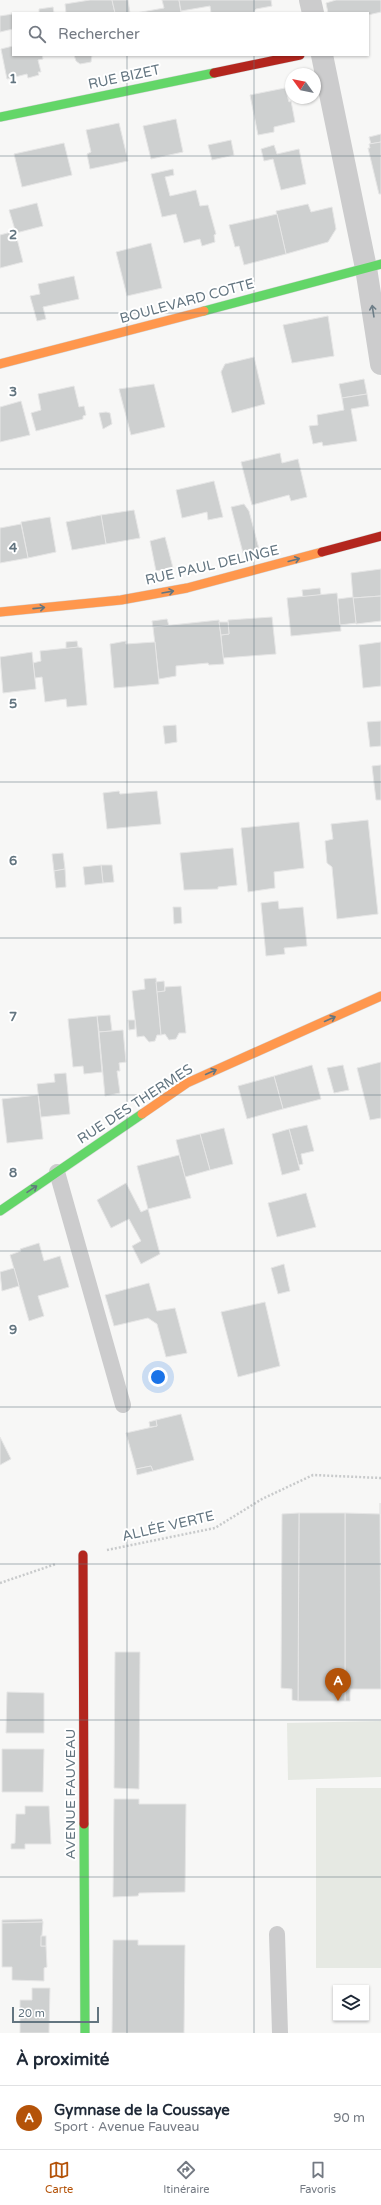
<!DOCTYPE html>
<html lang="fr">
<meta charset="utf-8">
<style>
body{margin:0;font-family:"Varela Round",sans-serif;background:#f2f2f3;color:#1f2937}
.controls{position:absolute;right:12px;bottom:12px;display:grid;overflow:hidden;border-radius:0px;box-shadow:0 1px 3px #0004}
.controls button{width:36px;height:36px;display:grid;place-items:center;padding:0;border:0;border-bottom:1px solid #e0e1e3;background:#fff;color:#1f2937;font:20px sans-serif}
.compass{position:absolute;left:285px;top:68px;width:36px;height:36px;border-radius:50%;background:#fff;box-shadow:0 1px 3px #0004;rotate:303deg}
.scale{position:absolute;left:12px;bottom:10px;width:87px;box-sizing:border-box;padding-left:4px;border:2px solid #637580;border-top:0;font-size:11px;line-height:14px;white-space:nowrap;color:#637580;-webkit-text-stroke:3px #fff;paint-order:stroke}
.you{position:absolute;left:158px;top:1377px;width:14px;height:14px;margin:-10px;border:3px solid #fff;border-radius:50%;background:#1a73e8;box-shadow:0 0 0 6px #1a73e833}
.badge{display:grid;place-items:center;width:26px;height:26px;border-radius:50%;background:#b45309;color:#fff;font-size:13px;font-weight:700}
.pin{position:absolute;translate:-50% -33px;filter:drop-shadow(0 1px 2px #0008)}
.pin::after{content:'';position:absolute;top:21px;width:14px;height:12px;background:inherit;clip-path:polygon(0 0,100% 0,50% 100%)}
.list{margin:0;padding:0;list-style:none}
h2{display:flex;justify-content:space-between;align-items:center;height:52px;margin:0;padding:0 16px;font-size:17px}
h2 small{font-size:13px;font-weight:400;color:#747a83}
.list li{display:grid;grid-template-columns:26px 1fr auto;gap:12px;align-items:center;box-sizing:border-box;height:64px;padding:0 16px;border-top:1px solid #e0e1e3}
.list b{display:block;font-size:15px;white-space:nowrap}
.list p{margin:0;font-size:13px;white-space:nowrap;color:#747a83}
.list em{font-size:13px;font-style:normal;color:#747a83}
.icon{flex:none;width:22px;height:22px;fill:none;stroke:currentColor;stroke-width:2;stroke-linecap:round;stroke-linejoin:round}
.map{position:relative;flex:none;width:381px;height:2033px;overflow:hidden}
.search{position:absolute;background:#fff;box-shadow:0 1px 3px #0004;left:12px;right:12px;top:12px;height:44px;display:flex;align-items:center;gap:10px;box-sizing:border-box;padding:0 14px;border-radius:0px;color:#747a83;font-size:15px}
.sheet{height:116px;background:#fff}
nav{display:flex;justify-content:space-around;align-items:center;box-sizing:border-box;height:56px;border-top:1px solid #e0e1e3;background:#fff;font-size:11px;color:#747a83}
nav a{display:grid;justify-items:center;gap:2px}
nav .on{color:#b45309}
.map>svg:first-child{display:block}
.green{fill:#e6e9e3}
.building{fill:#ced0d0;stroke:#e6e6e6}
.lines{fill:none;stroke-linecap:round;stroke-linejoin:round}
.fast-casing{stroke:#d4d5d6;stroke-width:10}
.slow-casing{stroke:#d4d5d6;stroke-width:10}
.jam-casing{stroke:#d4d5d6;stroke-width:10}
.path{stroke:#c8cacb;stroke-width:2.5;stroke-dasharray:2 2;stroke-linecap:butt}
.lane{stroke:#cccccd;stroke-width:16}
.street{stroke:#cccccd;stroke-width:22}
.fast{stroke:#63d668;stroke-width:9}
.slow{stroke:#ff974d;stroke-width:9}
.jam{stroke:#b3261e;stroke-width:9}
.oneway{stroke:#6e7e88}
.oneway2{stroke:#637580}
.grid{fill:none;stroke:#637580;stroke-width:1;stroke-opacity:0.55}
.labels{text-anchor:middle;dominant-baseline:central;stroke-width:4;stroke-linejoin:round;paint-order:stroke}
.street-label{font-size:14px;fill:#637580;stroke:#fff}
.grid-label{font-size:13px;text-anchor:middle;font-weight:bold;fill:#637580;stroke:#fff;stroke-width:4;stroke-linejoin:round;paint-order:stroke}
</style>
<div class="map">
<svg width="381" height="2033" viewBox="0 0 381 2033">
<rect width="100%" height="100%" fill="#f7f7f6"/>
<!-- green -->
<g class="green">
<polygon points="381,1721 381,1777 288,1780 287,1723"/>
<rect x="316" y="1788" width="65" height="180"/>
</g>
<!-- building -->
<g class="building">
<polygon points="90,0 112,0 115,13 66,13 65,4"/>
<polygon points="112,0 128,0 130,13 115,13"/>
<polygon points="162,0 179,0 181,13 136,13 164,8"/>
<polygon points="179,0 271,0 272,6 256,9 253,13 211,13 210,6 181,11"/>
<polygon points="336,0 381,0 381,12 368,15 368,13 328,13 326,3"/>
<polygon points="53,7 54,13 39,13 39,9"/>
<polygon points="13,14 13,29 0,32 0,16"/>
<polygon points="13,46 13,55 42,55 43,59 38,60 41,72 38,72 39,75 28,78 27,74 7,79 1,49"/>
<polygon points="74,55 92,55 91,62 80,64 76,61"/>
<polygon points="285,88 289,102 291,101 295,122 274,127 274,132 258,135 250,95"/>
<polygon points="176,119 183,152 151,159 143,126"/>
<polygon points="119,123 128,161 90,169 87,154 91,152 86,130"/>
<polygon points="381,134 381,142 371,144 369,137"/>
<polygon points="231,140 234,155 212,160 208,145"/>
<polygon points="381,142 381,194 379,194 368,148 370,148 369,144"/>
<polygon points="64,143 72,175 22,187 14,154"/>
<polygon points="274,145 277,154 299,149 306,184 281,190 273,159 264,161 261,149"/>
<polygon points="173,169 174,175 165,177 170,196 196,190 200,206 208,205 216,234 214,235 215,242 202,246 200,239 184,243 176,214 162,217 151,174"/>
<polygon points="37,203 43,226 16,233 9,210"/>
<polygon points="308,204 311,212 332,207 336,229 328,242 286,254 276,211"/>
<polygon points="277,214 286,254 244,265 239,246 235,247 229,225"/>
<polygon points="15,231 23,262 0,268 0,235"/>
<polygon points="151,243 162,288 127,296 116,252"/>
<polygon points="74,276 79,299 43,307 46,319 37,321 30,296 40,294 38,284"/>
<polygon points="328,316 334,356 292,363 283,325"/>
<polygon points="254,357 265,404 232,413 221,372 225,364"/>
<polygon points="364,379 367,394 342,398 339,384"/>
<polygon points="154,384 165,427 131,435 119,389"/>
<polygon points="74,386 79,407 84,406 86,415 83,416 83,419 36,431 31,413 41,410 38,394"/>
<polygon points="367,394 369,406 351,409 357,441 323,446 322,442 313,444 309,426 318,425 317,415 344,410 342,398"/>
<polygon points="21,401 30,435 0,442 0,407"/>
<polygon points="106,412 110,413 112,424 103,429 99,413"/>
<polygon points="280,453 282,463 298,459 307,497 291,501 289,495 252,505 241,462"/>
<polygon points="214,481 223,517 208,520 207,512 182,518 176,490"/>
<polygon points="244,504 249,511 259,549 243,553 231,507"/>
<polygon points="134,510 140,538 106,544 101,515"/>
<polygon points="101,515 106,544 72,550 66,522"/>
<polygon points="50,517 56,552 28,558 21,522"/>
<polygon points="21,524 28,558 0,563 0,528"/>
<polygon points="165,537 173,568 156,571 150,541"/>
<polygon points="381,569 381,596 353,598 351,573"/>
<polygon points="320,588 321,595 303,597 302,590"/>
<polygon points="337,593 341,631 291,636 287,598"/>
<polygon points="381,596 381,621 356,624 353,598"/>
<polygon points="353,597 356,623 340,625 338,599"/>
<polygon points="272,617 276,654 223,658 221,635 229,634 228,620"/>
<polygon points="167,619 169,626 153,627 152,621"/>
<polygon points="219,620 224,664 209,665 208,663 176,666 176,676 159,679 153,627"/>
<polygon points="219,622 228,622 229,634 221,635"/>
<polygon points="77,641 78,647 66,649 66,642"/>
<polygon points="126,641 126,644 155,642 159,684 114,688 110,644"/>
<polygon points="381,642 381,686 363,688 359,645"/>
<polygon points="78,647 82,648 87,705 67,707 66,699 45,702 42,677 35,678 33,663 41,661 40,651"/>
<polygon points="32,652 36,689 3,693 0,657"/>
<polygon points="381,721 381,746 370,747 367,722"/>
<polygon points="176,725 177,742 165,744 163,726"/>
<polygon points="381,765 381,800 376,800 372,766"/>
<polygon points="119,791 120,794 157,791 161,824 107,829 103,793"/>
<polygon points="368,820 378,914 337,919 332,867 327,863 325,841 333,839 331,824"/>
<polygon points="299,822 304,868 274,872 275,888 248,892 241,828"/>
<polygon points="233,848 237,885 218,887 218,889 184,890 180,853"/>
<polygon points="63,853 65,869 54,871 52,854"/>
<polygon points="101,865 112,865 114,882 103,883"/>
<polygon points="101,865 103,883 85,885 83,867"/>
<polygon points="65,869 66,887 56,888 54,871"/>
<polygon points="278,901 279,909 303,907 307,946 284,948 285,954 266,956 261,903"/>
<polygon points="173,907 181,907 182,923 174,924"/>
<polygon points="156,978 161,1035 157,1035 155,1041 149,1042 144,1036 137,1037 132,991 145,989 144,979"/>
<polygon points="164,981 165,991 157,992 156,982"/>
<polygon points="181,986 186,1033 179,1033 176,1039 169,1040 165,1034 161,1035 157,992 165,991 165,987"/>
<polygon points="110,1015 112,1031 99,1032 97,1016"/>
<polygon points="97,1016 102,1072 84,1074 83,1066 73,1067 68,1019"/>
<polygon points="128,1020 135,1020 135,1029 129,1030"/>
<polygon points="123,1030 126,1062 119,1063 120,1071 117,1071 120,1093 105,1096 99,1032"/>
<polygon points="381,1062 381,1118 370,1120 357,1068"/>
<polygon points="312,1065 321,1099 283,1109 274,1076"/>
<polygon points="343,1065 349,1090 334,1093 327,1068"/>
<polygon points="66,1073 70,1114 41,1117 37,1084 55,1082 54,1074"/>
<polygon points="274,1076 283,1109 247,1119 238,1086"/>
<polygon points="38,1095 43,1139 7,1143 2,1099"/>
<polygon points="307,1125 314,1151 301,1154 303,1164 299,1165 289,1129"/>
<polygon points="224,1128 233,1164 210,1170 200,1134"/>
<polygon points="289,1129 300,1170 282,1175 272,1134"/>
<polygon points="200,1134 210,1170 185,1177 176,1140"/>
<polygon points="179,1155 191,1198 148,1209 137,1166"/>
<polygon points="126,1183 141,1212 148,1209 160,1254 141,1264 132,1246 141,1241 129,1219 111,1228 97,1200"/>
<polygon points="306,1193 316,1227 277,1237 268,1203"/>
<polygon points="39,1243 44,1261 60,1256 69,1287 38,1296 44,1316 29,1321 10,1255 21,1251 20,1249"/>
<polygon points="284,1264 290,1291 278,1294 271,1268"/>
<polygon points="14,1268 19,1286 2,1291 0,1272"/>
<polygon points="149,1283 157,1311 175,1308 187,1353 166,1357 157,1324 148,1318 114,1326 105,1295"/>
<polygon points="265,1302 280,1366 238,1377 221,1312"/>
<polygon points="181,1414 194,1460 153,1471 151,1466 136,1469 126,1433 157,1426 156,1420"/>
<polygon points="156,1420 157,1426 150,1427 149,1422"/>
<polygon points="0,1437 11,1459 0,1465"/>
<polygon points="151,1466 153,1471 137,1475 136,1469"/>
<polygon points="380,1503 381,1689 350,1689 350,1701 345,1701 345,1513 380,1514"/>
<polygon points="299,1513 345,1513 345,1701 298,1701"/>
<polygon points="299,1513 298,1701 292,1700 292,1689 281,1688 282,1514"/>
<polygon points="115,1652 140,1652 139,1789 114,1788"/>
<polygon points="7,1692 44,1693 44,1733 6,1733"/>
<polygon points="2,1749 44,1749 43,1792 2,1792"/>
<polygon points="114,1799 139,1799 139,1804 186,1804 185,1892 139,1893 138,1896 113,1897"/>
<polygon points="25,1806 49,1806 51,1844 25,1844 25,1849 11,1849 11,1844 15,1843 16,1814 25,1814"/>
<polygon points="42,1919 43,1922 2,1923 2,1920"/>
<polygon points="43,1922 41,1946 46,1946 47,1967 44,1968 44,1981 12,1980 12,1967 2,1967 2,1923"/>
<rect x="41" y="1936" width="5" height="10"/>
<polygon points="113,1940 138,1940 138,1945 185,1945 184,2033 112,2033"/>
<polygon points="32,1988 50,1988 49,2033 20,2033 20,2000 32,2000"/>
</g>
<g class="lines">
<!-- fast casing -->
<g class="fast-casing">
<g id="fast">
<polyline points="0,117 214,73"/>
<polyline points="204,311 381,264"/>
<polyline points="0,1211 142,1114"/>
<polyline points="84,1824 85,2033"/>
</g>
</g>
<!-- slow casing -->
<g class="slow-casing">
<g id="slow">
<polyline points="0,364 204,311"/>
<polyline points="0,612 121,600 187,588 322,552"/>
<polyline points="142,1114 187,1083 381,996"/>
</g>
</g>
<!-- jam casing -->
<g class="jam-casing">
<g id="jam">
<polyline points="214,73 300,55"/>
<polyline points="322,552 381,536"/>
<polyline points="83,1555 84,1824"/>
</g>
</g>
<!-- path -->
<g class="path">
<polyline points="107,1550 215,1528 262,1499 313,1475 381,1478"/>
<polyline points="0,1583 56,1564"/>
</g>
<!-- lane -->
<g class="lane">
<polyline points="57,1172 123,1405"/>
<polyline points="277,1934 280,2033"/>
</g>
<!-- street -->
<g class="street">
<polyline points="310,0 313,13"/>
<polyline points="322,55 366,268 381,364"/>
</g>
<!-- fast -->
<use href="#fast" class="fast"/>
<!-- slow -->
<use href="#slow" class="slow"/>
<!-- jam -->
<use href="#jam" class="jam"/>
</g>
<!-- one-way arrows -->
<defs><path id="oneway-shaft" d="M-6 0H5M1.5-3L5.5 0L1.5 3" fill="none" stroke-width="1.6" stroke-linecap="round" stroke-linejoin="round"/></defs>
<use class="oneway" href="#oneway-shaft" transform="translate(373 311) rotate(-99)"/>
<g class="oneway2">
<use href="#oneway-shaft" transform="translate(294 560) rotate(-15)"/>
<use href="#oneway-shaft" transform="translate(168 592) rotate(-10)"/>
<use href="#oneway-shaft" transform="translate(39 608) rotate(-6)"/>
<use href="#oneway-shaft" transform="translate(330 1019) rotate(-24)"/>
<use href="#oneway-shaft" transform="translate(211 1072) rotate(-24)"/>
<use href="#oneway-shaft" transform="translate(32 1189) rotate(-34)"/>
</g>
<!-- grid -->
<path class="grid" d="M127,0V13M254,0V13M127,55V2033M254,55V2033M0,156H381M0,313H381M0,469H381M0,626H381M0,782H381M0,938H381M0,1095H381M0,1251H381M0,1407H381M0,1564H381M0,1720H381M0,1877H381"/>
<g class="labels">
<!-- street labels -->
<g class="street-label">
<text transform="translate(124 77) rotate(-12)">RUE BIZET</text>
<text transform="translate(187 301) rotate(-15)">BOULEVARD COTTE</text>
<text transform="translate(212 565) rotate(-13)">RUE PAUL DELINGE</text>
<text transform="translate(135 1104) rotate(-33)">RUE DES THERMES</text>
<text transform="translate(168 1526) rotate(-13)">ALLÉE VERTE</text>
<text transform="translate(70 1794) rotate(-90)">AVENUE FAUVEAU</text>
</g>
</g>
<g class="grid-label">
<text x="13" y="83">1</text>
<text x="13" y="239">2</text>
<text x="13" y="396">3</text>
<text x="13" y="552">4</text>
<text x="13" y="708">5</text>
<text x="13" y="865">6</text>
<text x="13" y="1021">7</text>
<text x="13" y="1177">8</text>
<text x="13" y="1334">9</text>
</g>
</svg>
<div class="controls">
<button><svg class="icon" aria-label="layers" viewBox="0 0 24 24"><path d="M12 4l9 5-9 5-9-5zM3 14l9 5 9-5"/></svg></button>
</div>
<svg class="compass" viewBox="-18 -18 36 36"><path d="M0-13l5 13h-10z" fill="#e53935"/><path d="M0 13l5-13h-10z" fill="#747a83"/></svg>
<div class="scale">20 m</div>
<div class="you"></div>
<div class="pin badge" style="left:338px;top:1701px">A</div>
<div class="search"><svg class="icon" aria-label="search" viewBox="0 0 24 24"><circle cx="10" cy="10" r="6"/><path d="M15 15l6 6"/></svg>Rechercher</div>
</div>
<section class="sheet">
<h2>À proximité<small></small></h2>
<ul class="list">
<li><span class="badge">A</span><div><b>Gymnase de la Coussaye</b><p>Sport · Avenue Fauveau</p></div><em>90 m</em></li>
</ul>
</section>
<nav>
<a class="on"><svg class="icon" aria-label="map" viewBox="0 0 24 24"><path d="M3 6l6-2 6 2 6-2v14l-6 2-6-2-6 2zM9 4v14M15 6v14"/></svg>Carte</a>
<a><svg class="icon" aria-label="directions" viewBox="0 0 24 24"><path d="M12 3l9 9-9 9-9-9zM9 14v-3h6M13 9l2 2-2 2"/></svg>Itinéraire</a>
<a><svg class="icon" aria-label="saved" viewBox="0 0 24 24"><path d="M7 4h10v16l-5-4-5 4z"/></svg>Favoris</a>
</nav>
